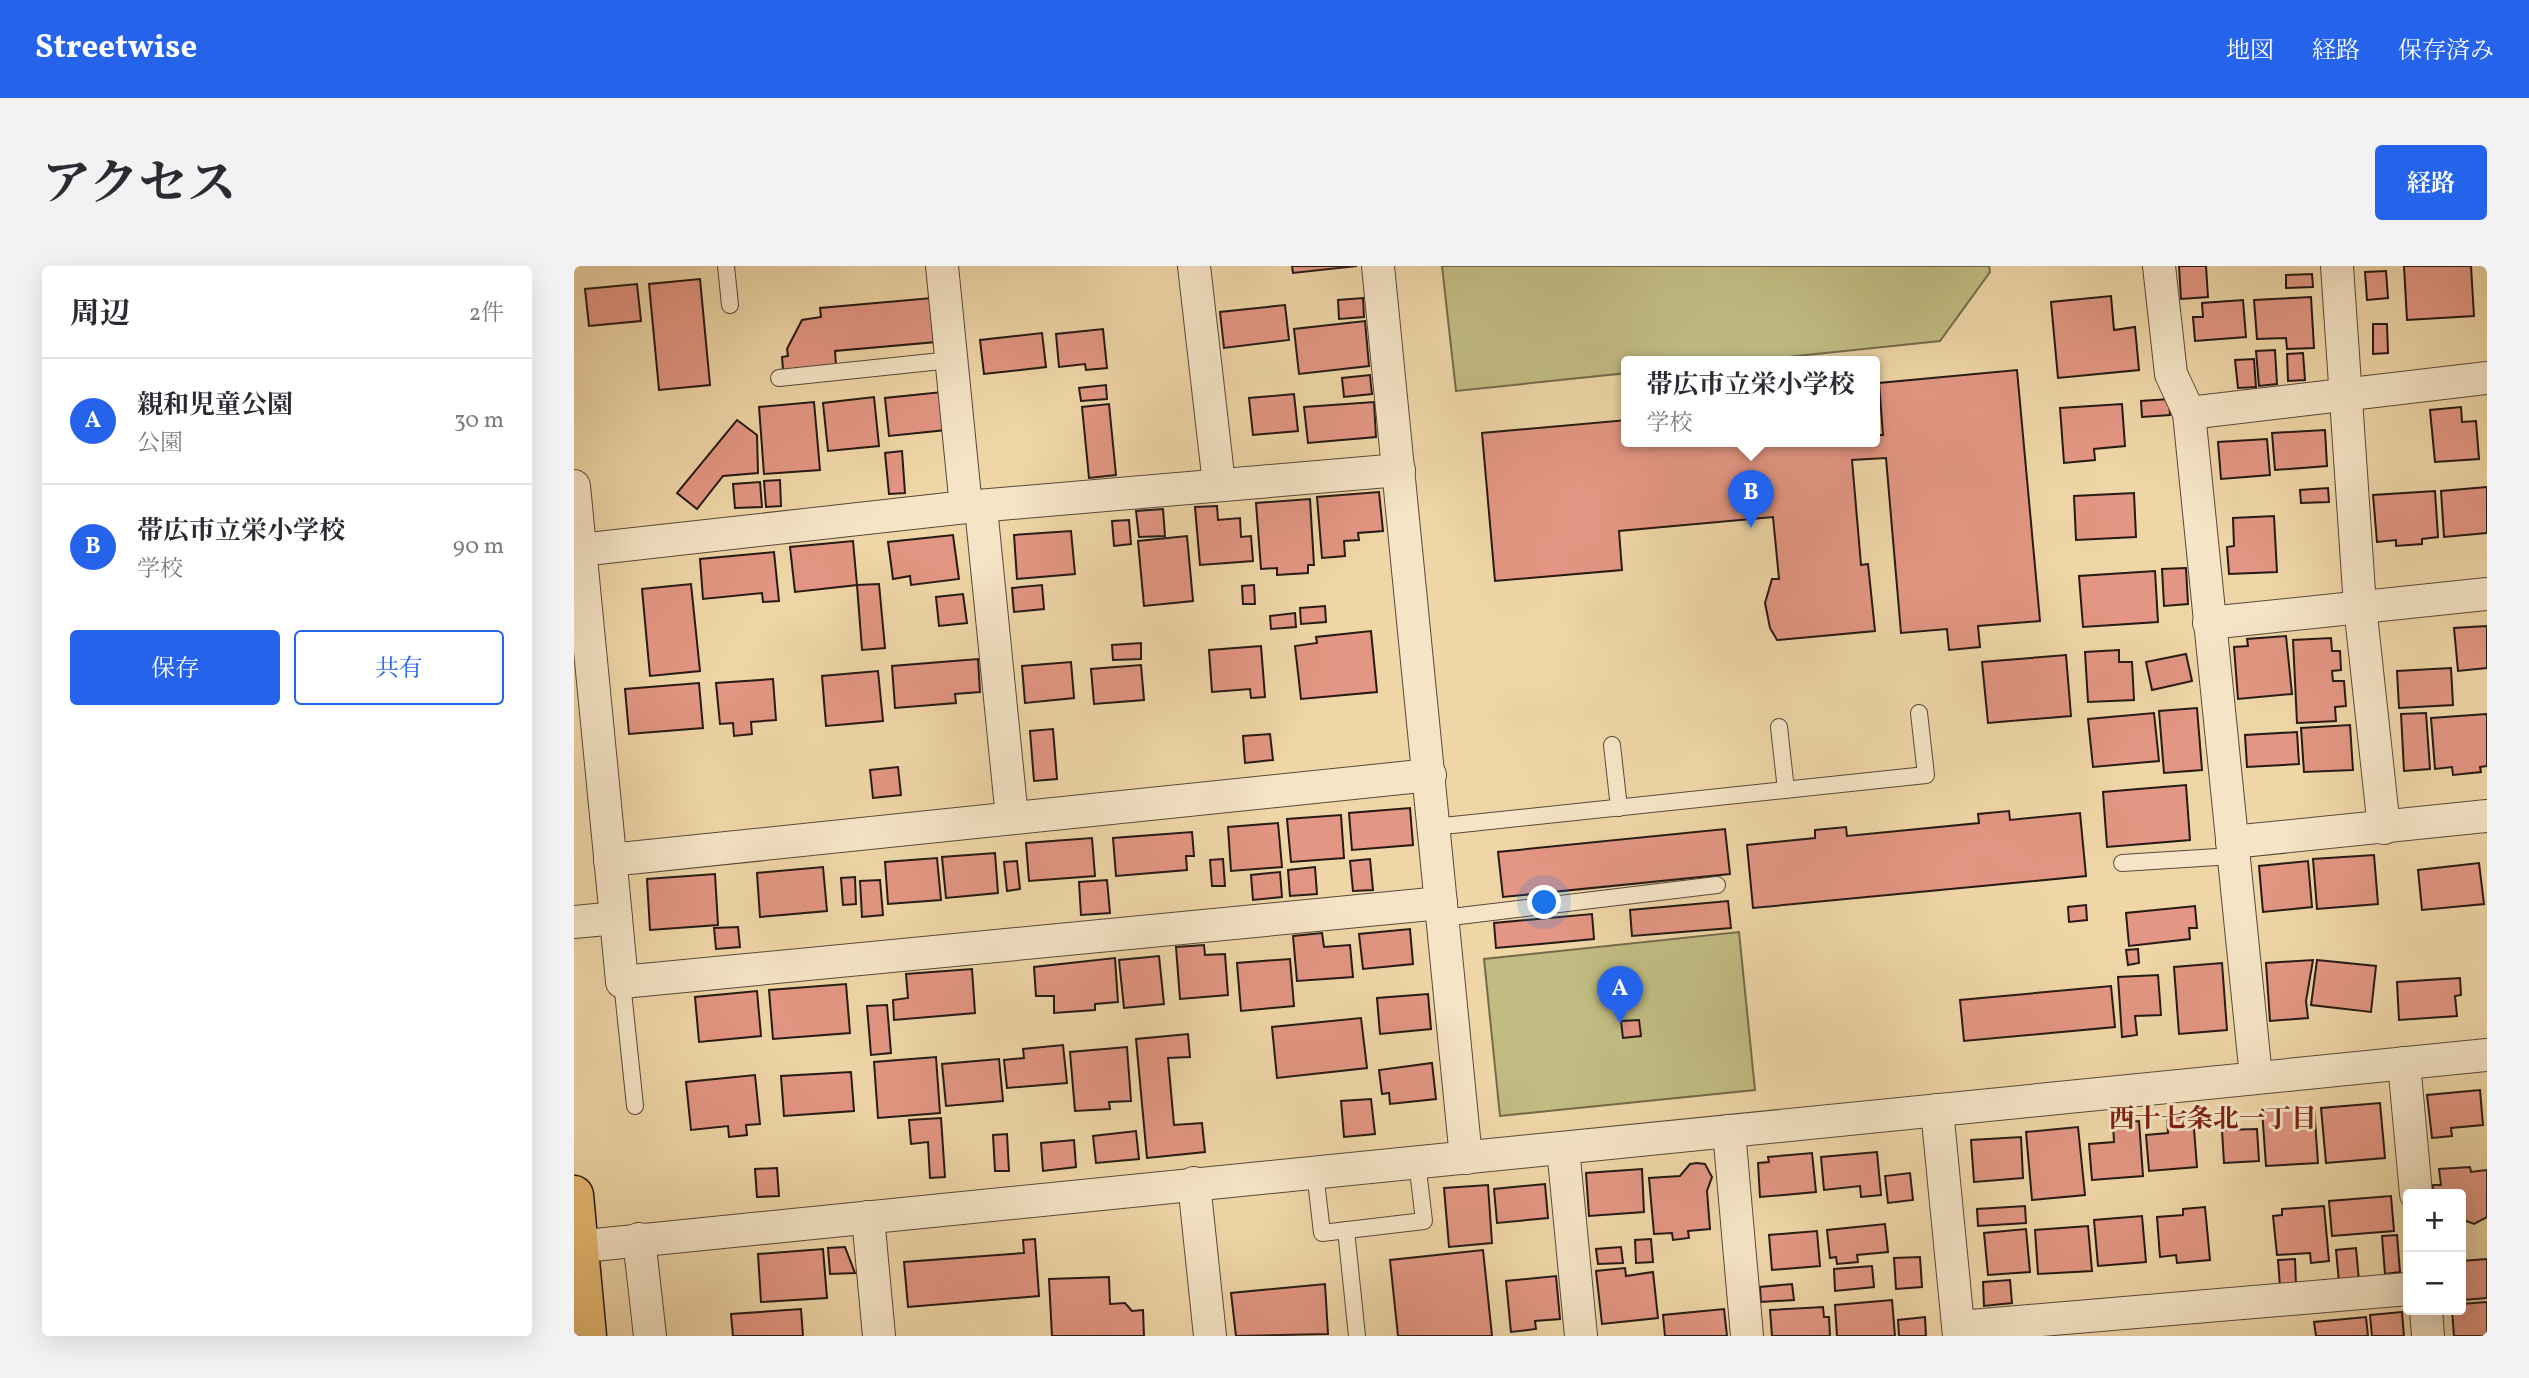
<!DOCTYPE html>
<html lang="ja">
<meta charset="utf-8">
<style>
body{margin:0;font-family:Vollkorn,"Noto Serif JP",serif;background:#f2f2f3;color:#2b2b33}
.controls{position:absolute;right:21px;bottom:21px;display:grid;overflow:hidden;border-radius:7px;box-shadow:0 7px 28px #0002}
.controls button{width:63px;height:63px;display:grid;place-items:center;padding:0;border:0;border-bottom:2px solid #e1e1e2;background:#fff;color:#2b2b33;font:35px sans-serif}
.you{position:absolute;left:971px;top:637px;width:24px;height:24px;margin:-18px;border:5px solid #fff;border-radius:50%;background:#1a73e8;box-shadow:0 0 0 10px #1a73e833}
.badge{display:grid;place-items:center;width:46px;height:46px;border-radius:50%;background:#2563eb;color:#fff;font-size:23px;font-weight:700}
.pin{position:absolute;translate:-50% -58px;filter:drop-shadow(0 2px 4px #0008)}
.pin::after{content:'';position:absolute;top:37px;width:24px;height:21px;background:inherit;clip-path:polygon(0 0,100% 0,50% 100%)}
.popup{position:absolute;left:1047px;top:90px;width:259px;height:91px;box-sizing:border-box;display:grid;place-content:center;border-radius:7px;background:#fff;filter:drop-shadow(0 2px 5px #0005);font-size:23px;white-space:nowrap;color:#7c7c81}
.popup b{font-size:26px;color:#2b2b33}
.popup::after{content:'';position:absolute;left:50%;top:100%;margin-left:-14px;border:14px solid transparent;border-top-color:#fff}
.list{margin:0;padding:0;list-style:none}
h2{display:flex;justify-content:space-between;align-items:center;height:91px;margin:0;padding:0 28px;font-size:30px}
h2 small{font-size:23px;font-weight:400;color:#7c7c81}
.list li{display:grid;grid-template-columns:46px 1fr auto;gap:21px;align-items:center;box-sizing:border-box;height:126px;padding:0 28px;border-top:2px solid #e1e1e2}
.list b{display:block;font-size:26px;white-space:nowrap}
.list p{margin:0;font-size:23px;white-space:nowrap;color:#7c7c81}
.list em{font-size:23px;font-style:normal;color:#7c7c81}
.actions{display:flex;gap:14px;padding:21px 28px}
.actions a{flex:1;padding:16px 0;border:2px solid #2563eb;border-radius:7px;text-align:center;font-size:24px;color:#2563eb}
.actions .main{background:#2563eb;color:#fff}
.map{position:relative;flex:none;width:1913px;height:1070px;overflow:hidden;border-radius:7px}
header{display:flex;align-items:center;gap:42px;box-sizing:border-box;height:98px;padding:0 35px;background:#2563eb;color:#fff}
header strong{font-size:33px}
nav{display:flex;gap:38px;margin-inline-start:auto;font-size:24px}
.intro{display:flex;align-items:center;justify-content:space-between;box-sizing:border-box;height:168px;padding:0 42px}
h1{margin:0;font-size:49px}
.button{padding:18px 32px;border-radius:7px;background:#2563eb;color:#fff;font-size:24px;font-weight:700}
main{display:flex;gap:42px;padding:0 42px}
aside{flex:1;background:#fff;border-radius:7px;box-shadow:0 7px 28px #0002}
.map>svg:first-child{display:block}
.green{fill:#c1bc82;stroke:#746b4c;stroke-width:2}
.building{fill:#e39683;stroke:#261a15;stroke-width:2}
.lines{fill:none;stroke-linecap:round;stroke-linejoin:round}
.lane-casing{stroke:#58493a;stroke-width:18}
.street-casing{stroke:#58493a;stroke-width:34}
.highway-casing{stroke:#261a15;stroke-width:41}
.lane{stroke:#f5e4c6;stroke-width:16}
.street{stroke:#f5e4c6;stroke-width:32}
.highway{stroke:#e8bb74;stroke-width:38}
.labels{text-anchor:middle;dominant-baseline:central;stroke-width:6;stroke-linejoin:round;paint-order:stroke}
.neighbourhood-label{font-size:26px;font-weight:bold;fill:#7a1f14;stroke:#f5e4c6}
</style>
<header>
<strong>Streetwise</strong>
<nav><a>地図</a><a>経路</a><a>保存済み</a></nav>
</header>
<div class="intro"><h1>アクセス</h1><a class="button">経路</a></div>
<main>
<aside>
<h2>周辺<small>2件</small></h2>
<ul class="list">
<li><span class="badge">A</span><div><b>親和児童公園</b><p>公園</p></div><em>30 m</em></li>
<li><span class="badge">B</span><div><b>帯広市立栄小学校</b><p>学校</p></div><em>90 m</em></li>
</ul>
<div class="actions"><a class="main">保存</a><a>共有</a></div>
</aside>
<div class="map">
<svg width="1913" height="1070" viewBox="0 0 1913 1070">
<rect width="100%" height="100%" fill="#efd6a7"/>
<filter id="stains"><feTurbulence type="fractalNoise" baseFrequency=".00286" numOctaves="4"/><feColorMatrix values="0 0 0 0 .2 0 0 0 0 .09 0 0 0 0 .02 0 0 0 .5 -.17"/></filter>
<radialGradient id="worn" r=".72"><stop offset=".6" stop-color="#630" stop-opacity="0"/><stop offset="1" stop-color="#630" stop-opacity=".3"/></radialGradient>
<!-- green -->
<g class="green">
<polygon points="868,0 1415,0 1416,6 1366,75 1165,96 1053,96 1053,107 882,125"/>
<polygon points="1165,666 1181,824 926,850 910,693"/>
</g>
<!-- building -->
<g class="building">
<polygon points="718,0 783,0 719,7"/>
<polygon points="1605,0 1632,0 1634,31 1607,33"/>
<polygon points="1830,0 1897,0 1900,50 1833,54"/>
<polygon points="1812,5 1814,32 1793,34 1791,6"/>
<polygon points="1738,8 1739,21 1712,22 1712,9"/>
<polygon points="126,13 136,119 85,124 75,18"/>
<polygon points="63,18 67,55 15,60 11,23"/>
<polygon points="1537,30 1540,64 1561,61 1565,104 1484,112 1477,36"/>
<polygon points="1737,31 1740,82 1713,83 1712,72 1683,73 1680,34"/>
<polygon points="358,32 362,76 261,85 262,99 209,104 208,91 214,90 213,83 228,54 247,51 246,42"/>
<polygon points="789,32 790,51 765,53 764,34"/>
<polygon points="1669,34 1672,71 1621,75 1619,51 1629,51 1628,37"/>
<polygon points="711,39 715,74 650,82 646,46"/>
<polygon points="791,55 795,100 725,108 720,63"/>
<polygon points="1799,58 1813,58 1814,87 1799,88"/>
<polygon points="529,63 533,102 512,104 511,98 485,101 482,68"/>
<polygon points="468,67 472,101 410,108 406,74"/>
<polygon points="1701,84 1703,118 1685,120 1682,85"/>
<polygon points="1729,87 1731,114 1714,115 1713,88"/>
<polygon points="1680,93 1682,121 1664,122 1661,94"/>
<polygon points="1443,104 1466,355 1404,360 1406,381 1375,384 1373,363 1327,367 1312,192 1278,194 1287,299 1294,298 1301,365 1203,374 1196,362 1191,337 1198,313 1205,313 1199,251 1045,265 1048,304 921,315 908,167 1053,154 1053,176 1301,176 1301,169 1309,169 1305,117"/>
<polygon points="796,109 798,128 770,131 768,112"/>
<polygon points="532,119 533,133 507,135 505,122"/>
<polygon points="368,126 372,164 315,170 311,132"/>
<polygon points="720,128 724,165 679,169 675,132"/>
<polygon points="300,131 305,180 254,185 249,137"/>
<polygon points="1595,133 1596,149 1568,151 1567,135"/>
<polygon points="240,136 246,204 190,208 185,141"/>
<polygon points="800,136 802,171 734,177 730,141"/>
<polygon points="535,138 542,209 515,212 508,141"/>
<polygon points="1548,138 1551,180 1520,183 1521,194 1490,197 1486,142"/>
<polygon points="1887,141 1888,156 1902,155 1905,193 1861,196 1856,144"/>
<polygon points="163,154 183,169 184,207 149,210 123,243 103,227"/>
<polygon points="1751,164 1753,200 1701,204 1698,167"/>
<polygon points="1693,173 1696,209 1647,213 1644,176"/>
<polygon points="328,185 331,227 315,228 311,187"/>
<polygon points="206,214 207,240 192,241 190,215"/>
<polygon points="186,216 188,241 161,242 159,218"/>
<polygon points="1913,221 1913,267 1870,271 1867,225"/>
<polygon points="1754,222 1755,236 1727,237 1726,224"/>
<polygon points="1861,225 1864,271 1848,273 1848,278 1822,280 1822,274 1803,276 1799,229"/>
<polygon points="805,226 809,265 784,267 785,274 770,275 771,290 748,292 743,231"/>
<polygon points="1560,227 1562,271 1502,274 1500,230"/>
<polygon points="736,233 740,299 734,299 734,307 703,309 703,302 687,303 682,237"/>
<polygon points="643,240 644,254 666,252 667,271 677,270 679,295 626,299 621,241"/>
<polygon points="589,243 591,270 565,271 562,245"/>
<polygon points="1700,250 1703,306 1655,308 1653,281 1660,280 1659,252"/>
<polygon points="555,254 557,278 540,280 538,255"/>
<polygon points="497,265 501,308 443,313 440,269"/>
<polygon points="379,269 385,313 337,319 336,310 319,313 314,276"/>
<polygon points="613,270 619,335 570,340 564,275"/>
<polygon points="279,275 283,319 221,326 216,281"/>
<polygon points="200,286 205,335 189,336 188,327 129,333 126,293"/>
<polygon points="1612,302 1614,338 1590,340 1588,303"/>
<polygon points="1581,305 1584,356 1509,361 1505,310"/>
<polygon points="117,318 126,405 76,410 68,323"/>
<polygon points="305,318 311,382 288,384 283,319"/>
<polygon points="468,319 470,343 440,346 438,322"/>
<polygon points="680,319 681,338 669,338 668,320"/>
<polygon points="389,328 393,357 365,360 362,331"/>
<polygon points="751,340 752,356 727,358 726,342"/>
<polygon points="721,347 722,361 697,363 696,350"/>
<polygon points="1913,360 1913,402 1884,405 1880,362"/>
<polygon points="797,365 803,426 727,433 721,380 743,377 742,371"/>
<polygon points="1712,370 1718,428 1664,433 1660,381 1674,380 1673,373"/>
<polygon points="1757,372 1758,385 1766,385 1767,404 1758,405 1759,415 1770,415 1772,440 1761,441 1762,455 1723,457 1719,374"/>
<polygon points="567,377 567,393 539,394 538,379"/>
<polygon points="687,380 691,431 677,432 676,423 638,426 635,384"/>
<polygon points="1545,384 1545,396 1558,396 1560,434 1514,436 1511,386"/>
<polygon points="1612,388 1618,415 1578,424 1572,396"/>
<polygon points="1492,389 1497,450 1414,457 1408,396"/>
<polygon points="404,393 406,426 381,428 382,437 321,442 318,400"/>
<polygon points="497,396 500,432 451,437 448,400"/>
<polygon points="567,399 570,434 520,438 517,403"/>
<polygon points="1877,402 1879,439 1825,442 1823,405"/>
<polygon points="304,405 309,455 252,460 248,410"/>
<polygon points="199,413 202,454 177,456 178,468 160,470 159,457 146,458 142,417"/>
<polygon points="125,417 129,462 55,468 51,423"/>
<polygon points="1623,442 1628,504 1590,507 1585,445"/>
<polygon points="1580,447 1585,495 1519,501 1514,453"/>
<polygon points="1852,447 1856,503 1830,505 1827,448"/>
<polygon points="1913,448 1913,500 1906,501 1907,506 1879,509 1878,501 1861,503 1857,452"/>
<polygon points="1776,459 1779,504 1730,506 1727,462"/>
<polygon points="479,463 483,513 460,515 456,465"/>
<polygon points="1723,466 1725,498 1673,501 1671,469"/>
<polygon points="696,468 699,494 671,497 669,470"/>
<polygon points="324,501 327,529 299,532 296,504"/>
<polygon points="1612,519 1616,574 1533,581 1529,526"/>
<polygon points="836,542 839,579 778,584 775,547"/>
<polygon points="1435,545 1436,554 1506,547 1512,610 1179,642 1173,579 1241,572 1241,564 1272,561 1273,570 1405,557 1404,548"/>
<polygon points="767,549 770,592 717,596 713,553"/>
<polygon points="704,557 708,601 657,605 654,561"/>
<polygon points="1151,563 1156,608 929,631 924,586"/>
<polygon points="618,566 620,590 612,590 613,604 542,610 539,572"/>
<polygon points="518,572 521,610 455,615 452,577"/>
<polygon points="421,587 424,627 372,632 368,591"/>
<polygon points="1800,589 1804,638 1743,643 1739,593"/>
<polygon points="363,592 367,634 314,638 311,596"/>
<polygon points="649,593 651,620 638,620 636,594"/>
<polygon points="796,593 799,624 779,625 776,595"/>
<polygon points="443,595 446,623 433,625 430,596"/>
<polygon points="1734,595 1738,641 1689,646 1685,600"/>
<polygon points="1905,597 1910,638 1848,644 1844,604"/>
<polygon points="249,601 253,645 186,651 183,607"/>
<polygon points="741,601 743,628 716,630 714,604"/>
<polygon points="706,606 708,631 679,634 677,609"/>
<polygon points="141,608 144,659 76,664 73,613"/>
<polygon points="281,611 282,638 269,639 267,612"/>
<polygon points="306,614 309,649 288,651 286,615"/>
<polygon points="533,614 536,647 507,649 505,616"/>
<polygon points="1154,635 1157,662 1058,670 1056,644"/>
<polygon points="1512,639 1513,654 1495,656 1494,641"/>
<polygon points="1621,640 1623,662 1615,662 1616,673 1555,680 1552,647"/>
<polygon points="1018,648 1020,673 922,682 920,657"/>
<polygon points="164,661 166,681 142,683 140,662"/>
<polygon points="836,663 839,698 789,703 785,668"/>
<polygon points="748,667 750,681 776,679 779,711 723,715 719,670"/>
<polygon points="630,679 631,689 651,688 654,729 606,733 602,681"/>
<polygon points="1564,683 1565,697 1554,699 1552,684"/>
<polygon points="585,690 590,738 550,742 545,694"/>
<polygon points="541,692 544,736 521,738 521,744 480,747 480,730 462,730 460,701"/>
<polygon points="716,693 720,740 667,745 663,697"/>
<polygon points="1739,694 1732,735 1734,752 1696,755 1692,697"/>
<polygon points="1743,694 1802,700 1797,746 1737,739"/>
<polygon points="1648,697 1653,764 1605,768 1600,701"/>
<polygon points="398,703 401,747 320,754 319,734 334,732 332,708"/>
<polygon points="1584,709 1587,749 1561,750 1563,769 1548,771 1544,711"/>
<polygon points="1886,712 1887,729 1881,730 1883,750 1825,754 1823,716"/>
<polygon points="272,718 276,767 199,773 195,724"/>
<polygon points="1537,720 1541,761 1390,775 1386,734"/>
<polygon points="183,725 187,770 125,776 121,731"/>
<polygon points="854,728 857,763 806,768 803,732"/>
<polygon points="313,739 317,787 297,789 293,740"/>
<polygon points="787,752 793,802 703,812 698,761"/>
<polygon points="1065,754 1067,770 1049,772 1047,755"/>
<polygon points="614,768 616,791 594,792 600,859 628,857 631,886 573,892 562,773"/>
<polygon points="489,779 493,817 433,822 430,794 450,792 449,783"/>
<polygon points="553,781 557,835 535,836 536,843 501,845 496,786"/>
<polygon points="362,791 366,847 304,852 300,796"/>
<polygon points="425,793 429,835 372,840 368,798"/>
<polygon points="858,797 862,833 816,838 815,827 808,828 805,804"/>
<polygon points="277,806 280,845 210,850 207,810"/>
<polygon points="181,809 186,858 172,859 173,869 155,871 154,860 117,864 112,816"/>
<polygon points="1906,824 1909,859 1877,862 1878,870 1858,872 1853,829"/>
<polygon points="797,833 801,868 770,871 767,835"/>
<polygon points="1806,837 1811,892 1752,897 1747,842"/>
<polygon points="1740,840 1744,897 1692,900 1688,844"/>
<polygon points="1619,850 1623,901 1575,905 1572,869 1594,867 1593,852"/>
<polygon points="367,852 371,911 356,912 354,876 337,878 335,854"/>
<polygon points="1565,855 1569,910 1518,914 1515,878 1540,876 1539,857"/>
<polygon points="1504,861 1511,929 1458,934 1452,866"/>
<polygon points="1683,863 1685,895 1650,897 1648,864"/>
<polygon points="562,865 565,893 522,897 519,870"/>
<polygon points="433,868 435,905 421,905 419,869"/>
<polygon points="1447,871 1449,912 1400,916 1397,874"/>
<polygon points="500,874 502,901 469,905 467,877"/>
<polygon points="1303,886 1307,929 1287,931 1286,920 1250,924 1247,891"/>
<polygon points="1238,887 1242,926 1186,931 1184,897 1195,896 1194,891"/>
<polygon points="1123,897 1131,898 1138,911 1133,925 1136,963 1114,965 1115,972 1099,974 1098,967 1080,968 1075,912 1106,910 1116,898"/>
<polygon points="1896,901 1897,906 1913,904 1913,951 1900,958 1887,953 1887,928 1859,928 1859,919 1867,919 1865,903"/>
<polygon points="203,902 205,930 183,931 181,903"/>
<polygon points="1068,903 1070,946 1015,950 1012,907"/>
<polygon points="1336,907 1339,934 1314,937 1311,910"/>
<polygon points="971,918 974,952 923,957 920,923"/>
<polygon points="914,919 918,977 875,981 870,922"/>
<polygon points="1817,930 1820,965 1758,970 1755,935"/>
<polygon points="1451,940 1452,957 1404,960 1403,943"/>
<polygon points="1750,940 1755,995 1737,997 1736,987 1703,989 1699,950 1708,949 1708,943"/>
<polygon points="1631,941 1636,994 1603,997 1602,989 1586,991 1583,951 1609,949 1609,943"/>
<polygon points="1568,950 1572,996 1524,1000 1520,954"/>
<polygon points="1311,958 1314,986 1283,989 1284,996 1263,998 1262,991 1256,992 1253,964"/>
<polygon points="1514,960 1518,1005 1464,1008 1461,964"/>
<polygon points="1452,963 1456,1006 1414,1009 1410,967"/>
<polygon points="1243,965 1246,1000 1198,1004 1195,969"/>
<polygon points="1823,969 1826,1006 1811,1008 1808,970"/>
<polygon points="461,973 465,1030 334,1041 330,996 450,987 449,974"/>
<polygon points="1077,973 1079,996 1062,997 1061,974"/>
<polygon points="271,981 281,1007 256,1008 254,982"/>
<polygon points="1047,981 1049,997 1024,998 1022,983"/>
<polygon points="1782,982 1785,1015 1765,1016 1762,984"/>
<polygon points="249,983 253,1032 187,1036 184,988"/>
<polygon points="909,984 918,1070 824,1070 816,994"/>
<polygon points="1346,991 1348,1021 1322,1023 1320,992"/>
<polygon points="1721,993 1722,1020 1706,1021 1704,994"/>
<polygon points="1913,993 1913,1032 1889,1034 1887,995"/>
<polygon points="1298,1000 1300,1021 1261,1025 1260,1003"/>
<polygon points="1051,1002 1052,1010 1079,1006 1084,1052 1028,1058 1022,1005"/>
<polygon points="982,1010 986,1053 961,1055 962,1063 937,1066 932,1015"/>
<polygon points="535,1011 536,1038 551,1037 558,1045 569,1044 570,1070 478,1070 475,1013"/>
<polygon points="1436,1014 1438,1037 1410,1040 1409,1016"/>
<polygon points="751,1018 754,1068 662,1070 657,1027"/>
<polygon points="1218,1018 1220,1034 1187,1036 1186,1021"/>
<polygon points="1318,1034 1321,1070 1263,1070 1261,1039"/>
<polygon points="1913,1036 1913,1070 1880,1070 1878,1044 1887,1044 1887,1038"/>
<polygon points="1249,1041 1250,1051 1255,1051 1256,1070 1198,1070 1196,1044"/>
<polygon points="227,1043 229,1070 159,1070 157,1048"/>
<polygon points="1150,1043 1153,1070 1091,1070 1089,1049"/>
<polygon points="1828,1046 1830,1070 1798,1070 1796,1049"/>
<polygon points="1351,1051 1352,1070 1325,1070 1324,1054"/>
<polygon points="1792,1051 1794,1070 1742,1070 1740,1056"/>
</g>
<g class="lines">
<!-- lane casing -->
<g class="lane-casing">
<g id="lane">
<polyline points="152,0 156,39"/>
<polyline points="205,112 377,94"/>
<polyline points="1205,461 1212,524"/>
<polyline points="1038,479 1045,542"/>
<polyline points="860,561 1352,509 1345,447"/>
<polyline points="1548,597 1659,590"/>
<polyline points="869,652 1143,619"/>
<polyline points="48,716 61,840"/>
<polyline points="741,906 748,967 850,955 843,896"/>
<polyline points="772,964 783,1070"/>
</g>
</g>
<!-- street casing -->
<g class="street-casing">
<g id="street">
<polyline points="368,0 392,241"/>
<polyline points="620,0 645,218"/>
<polyline points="804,0 892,892"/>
<polyline points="1585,0 1597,108 1615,147 1682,811"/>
<polyline points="1763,0 1786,340 1810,562"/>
<polyline points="1615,147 1913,112"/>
<polyline points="0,220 42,652 0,656"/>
<polyline points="407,242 438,552"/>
<polyline points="6,284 392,241 825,204"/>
<polyline points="1635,357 1913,328"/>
<polyline points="1658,576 1913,550"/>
<polyline points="36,594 856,509"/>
<polyline points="42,652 48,716 867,637"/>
<polyline points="1830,797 1842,928"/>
<polyline points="1363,844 1385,1070"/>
<polyline points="1155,865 1173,1070"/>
<polyline points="989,882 1007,1070"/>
<polyline points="620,917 636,1070"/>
<polyline points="294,951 305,1070"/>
<polyline points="65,973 76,1070"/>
<polyline points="0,981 1913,789"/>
<polyline points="1852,1044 1854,1070"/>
<polyline points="1385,1061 1834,1023"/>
</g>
</g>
<!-- highway casing -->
<g class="highway-casing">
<polyline id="highway" points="0,929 13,1070"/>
</g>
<!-- lane -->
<use href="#lane" class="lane"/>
<!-- street -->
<use href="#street" class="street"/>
<!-- highway -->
<use href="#highway" class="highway"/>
</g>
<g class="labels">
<!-- neighbourhood labels -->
<g class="neighbourhood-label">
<text x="1639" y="854">西十七条北一丁目</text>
</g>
</g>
<rect width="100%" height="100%" filter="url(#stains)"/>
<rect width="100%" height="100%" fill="url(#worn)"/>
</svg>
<div class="controls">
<button>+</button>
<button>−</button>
</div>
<div class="you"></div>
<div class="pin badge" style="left:1046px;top:758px">A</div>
<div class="pin badge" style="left:1177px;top:262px">B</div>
<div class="popup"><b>帯広市立栄小学校</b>学校</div>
</div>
</main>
